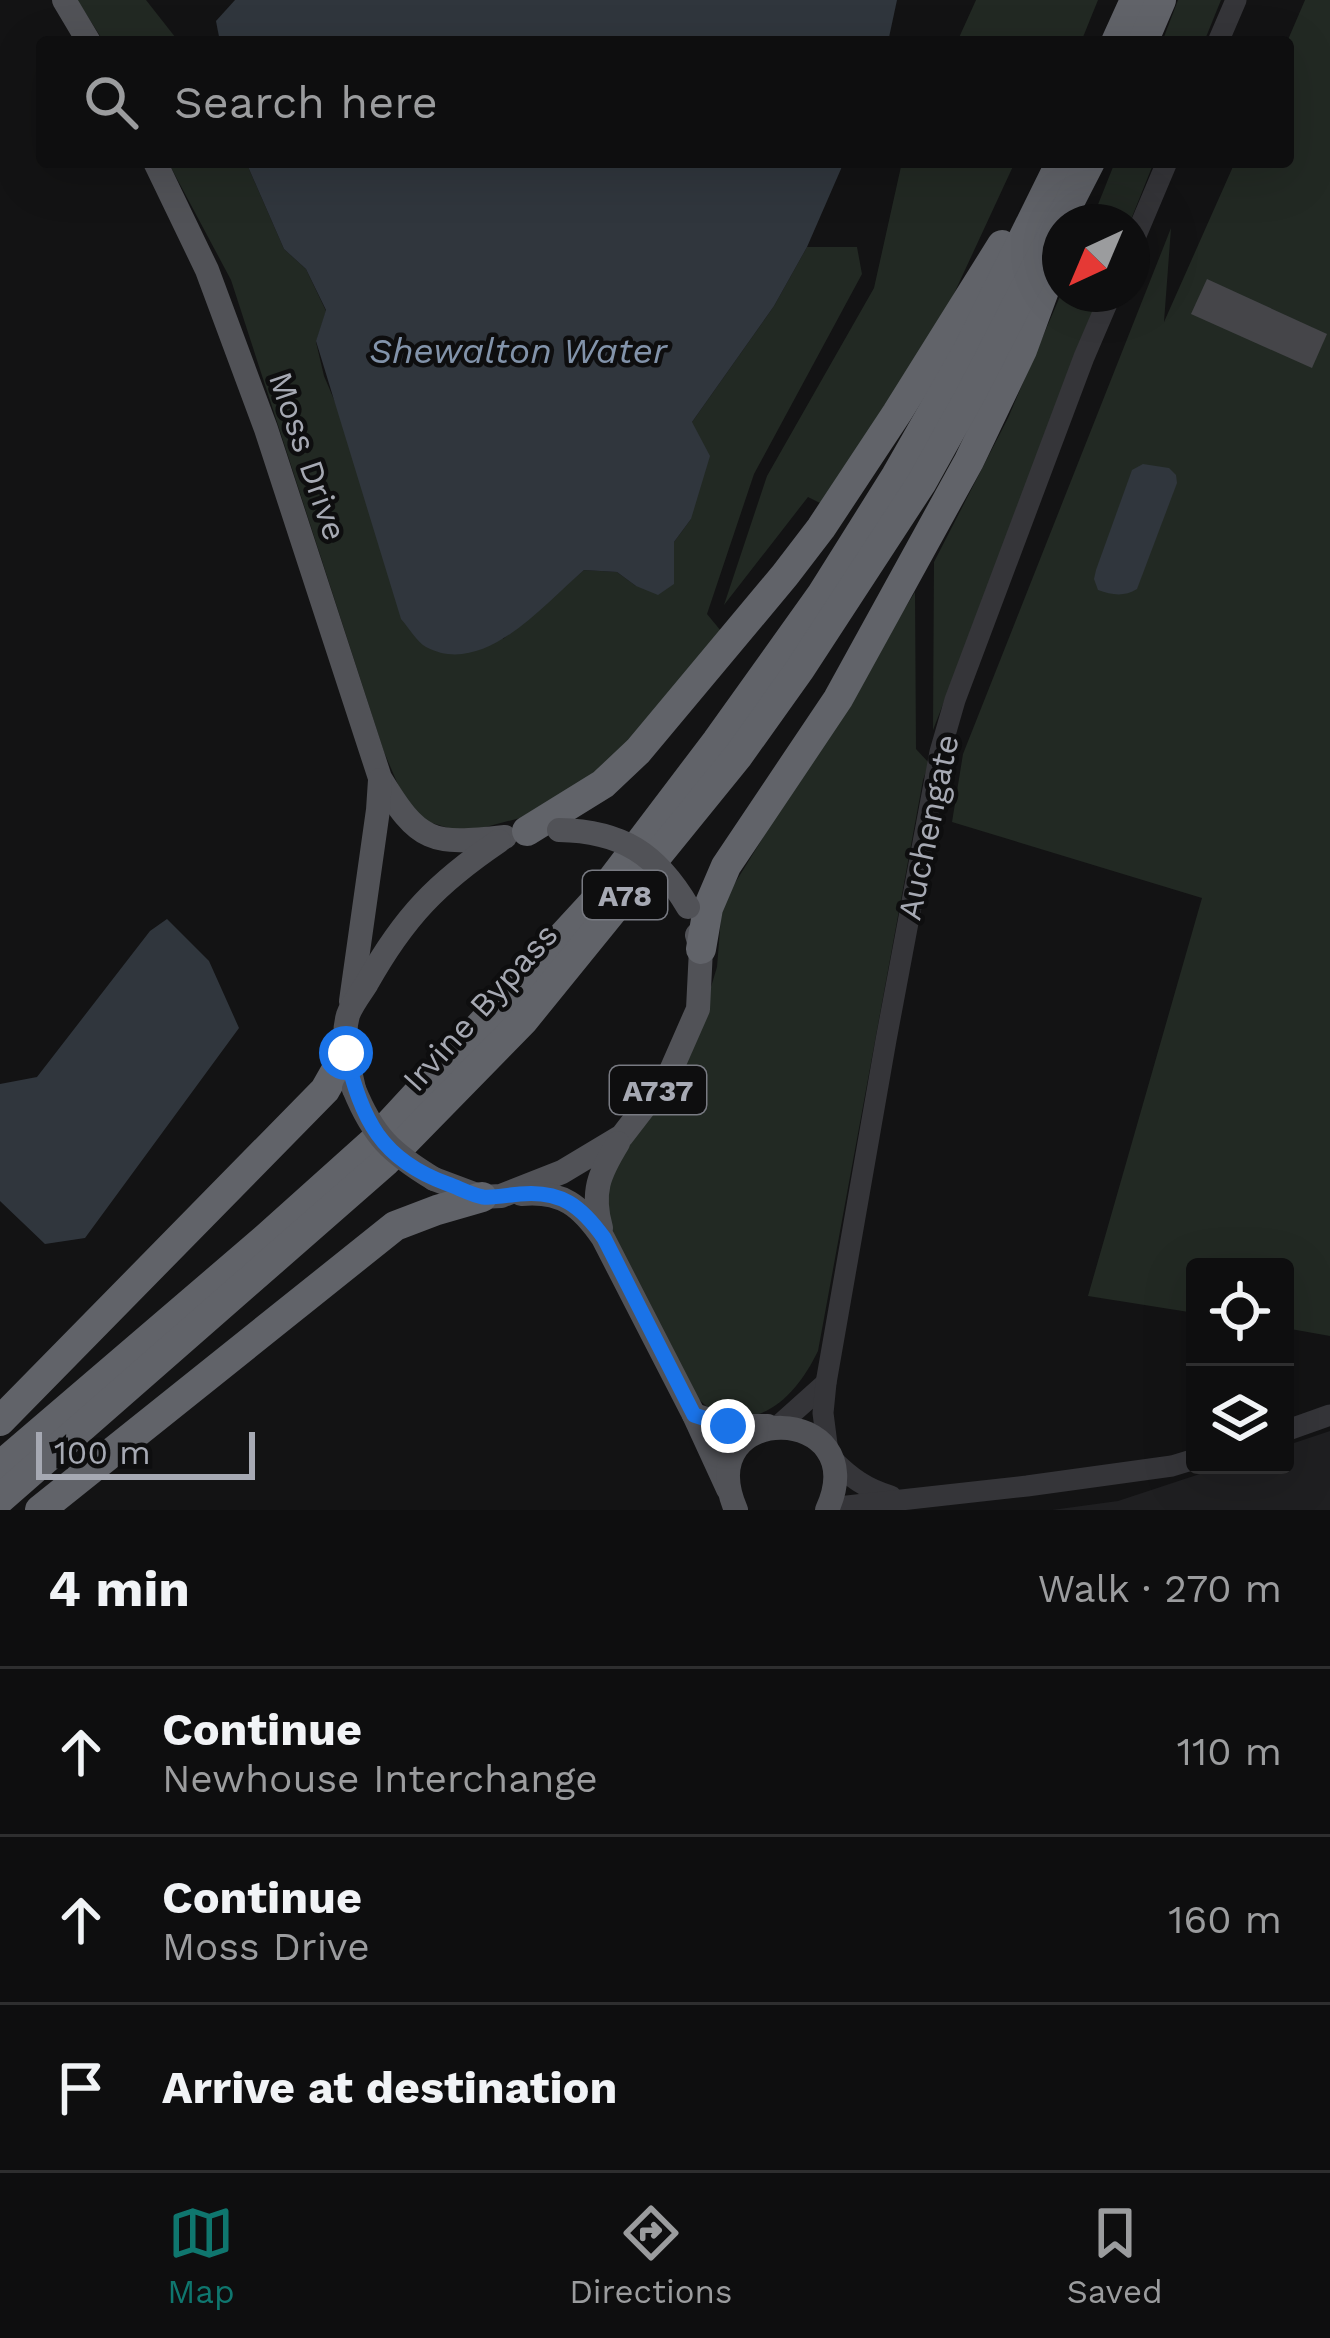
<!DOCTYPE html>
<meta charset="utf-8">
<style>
body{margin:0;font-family:"Work Sans",sans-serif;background:#171718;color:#f1f3f6}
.controls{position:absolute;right:36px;bottom:36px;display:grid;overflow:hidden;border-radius:12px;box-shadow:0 12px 48px #0002}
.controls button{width:108px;height:108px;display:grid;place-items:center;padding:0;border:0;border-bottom:3px solid #2e2e2f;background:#0e0e0f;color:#f1f3f6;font:60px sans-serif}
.compass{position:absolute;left:1042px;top:204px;width:108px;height:108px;border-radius:50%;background:#0e0e0f;box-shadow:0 12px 48px #0002;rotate:224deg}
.scale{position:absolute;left:36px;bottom:30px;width:219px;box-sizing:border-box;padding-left:12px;border:6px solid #a6a9b3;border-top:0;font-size:33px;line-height:42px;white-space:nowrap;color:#a6a9b3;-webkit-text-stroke:9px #0e0e0f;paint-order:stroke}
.stop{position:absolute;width:36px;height:36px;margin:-27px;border:9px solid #1a73e8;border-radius:50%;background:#fff}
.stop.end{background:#1a73e8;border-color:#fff;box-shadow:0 3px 12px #0008}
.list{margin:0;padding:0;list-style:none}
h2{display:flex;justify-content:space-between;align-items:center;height:156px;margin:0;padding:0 48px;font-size:51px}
h2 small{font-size:39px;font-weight:400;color:#9b9c9e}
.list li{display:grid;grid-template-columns:78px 1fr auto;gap:36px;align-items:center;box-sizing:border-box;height:168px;padding:0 48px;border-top:3px solid #2e2e2f}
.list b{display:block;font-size:45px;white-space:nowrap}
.list p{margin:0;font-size:39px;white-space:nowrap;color:#9b9c9e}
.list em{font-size:39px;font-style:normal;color:#9b9c9e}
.icon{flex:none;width:66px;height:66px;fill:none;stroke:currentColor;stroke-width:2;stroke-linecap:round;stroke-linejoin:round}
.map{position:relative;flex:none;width:1330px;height:1510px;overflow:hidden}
.search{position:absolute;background:#0e0e0f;box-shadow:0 12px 48px #0002;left:36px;right:36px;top:36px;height:132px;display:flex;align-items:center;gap:30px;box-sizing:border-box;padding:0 42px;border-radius:12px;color:#9b9c9e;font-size:45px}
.sheet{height:660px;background:#0e0e0f}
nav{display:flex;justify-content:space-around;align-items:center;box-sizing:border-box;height:168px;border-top:3px solid #2e2e2f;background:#0e0e0f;font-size:33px;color:#9b9c9e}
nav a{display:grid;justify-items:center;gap:6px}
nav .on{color:#0f766e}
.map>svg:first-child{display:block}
.built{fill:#1f1f21}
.green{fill:#222923}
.water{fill:#30363d}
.building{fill:#454549}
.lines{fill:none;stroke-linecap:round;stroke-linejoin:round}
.minor{stroke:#353539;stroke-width:21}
.major{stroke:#515257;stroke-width:24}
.highway{stroke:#616369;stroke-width:30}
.major-bridge{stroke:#515257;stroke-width:24}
.route{stroke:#1a73e8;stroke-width:15}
.labels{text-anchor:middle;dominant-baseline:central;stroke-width:9;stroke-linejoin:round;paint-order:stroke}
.shield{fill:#0e0e0f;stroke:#787a82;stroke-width:3}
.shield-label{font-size:30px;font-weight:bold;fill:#a6a9b3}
.street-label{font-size:33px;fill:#a6a9b3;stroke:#0e0e0f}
.water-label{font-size:36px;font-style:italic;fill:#8293aa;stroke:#0e0e0f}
</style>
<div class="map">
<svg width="1330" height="1510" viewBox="0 0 1330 1510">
<rect width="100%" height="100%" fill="#131314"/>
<!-- built -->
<polygon class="built" points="1330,1431 1330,1510 1052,1510 1118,1501 1227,1465 1285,1465 1285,1446"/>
<!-- green -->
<g class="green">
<polygon points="77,0 146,0 179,42 104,42"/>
<polygon points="976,0 1098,0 1081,42 957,42"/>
<polygon points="1178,0 1221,0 1204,42 1162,42"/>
<polygon points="1305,0 1330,0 1330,1336 1285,1328 1285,1267 1195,1267 1195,1313 1088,1296 1202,898 952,822 963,754 1171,228 1164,322 1235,162 1288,162 1287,42"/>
<polygon points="168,162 246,162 284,249 306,269 326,311 316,342 324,376 341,416 503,639 584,570 617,572 636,586 674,584 674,542 691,519 692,422 774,306 807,247 857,247 862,274 754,474 707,614 721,631 629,752 520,818 478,829 452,829 425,821 405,801 384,752 231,280"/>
<polygon points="902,162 1015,162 946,311 822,504 808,497 724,605 767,476 874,288"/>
<polygon points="1115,162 1154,162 1130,222 1091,222"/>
<polygon points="1061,294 1102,294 933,730 934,562 1008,418"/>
<path d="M915,592L916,749L929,763L923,780L818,1351C799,1390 766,1430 718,1413C709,1410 701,1401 694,1395L612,1232L606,1197L611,1168L691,1054L717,967L722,904Z"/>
</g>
<!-- water -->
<g class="water">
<polygon points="235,0 897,0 888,42 220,42 216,21"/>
<path d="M246,162H844L807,247L774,306L692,422L710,456L691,519L674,542V584L658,595L636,586L617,572L584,570C544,604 484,678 426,647C417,642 409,628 401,619L316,341L326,310L306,269L284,249Z"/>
<path d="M1143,464L1169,468L1176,475L1177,483L1137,589C1124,597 1112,595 1098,590L1094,579L1096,570L1132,470Z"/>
<polygon points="167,919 209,961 239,1028 85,1238 45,1244 0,1201 0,1084 37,1077 150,931"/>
</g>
<!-- building -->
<polygon class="building" points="1207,279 1327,334 1312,368 1191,314"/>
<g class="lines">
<!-- minor -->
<g class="minor">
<polyline points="1218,42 1236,0"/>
<polyline points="1132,245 1167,162"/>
<polyline points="778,1426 826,1383"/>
<polyline points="1285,1431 1330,1415"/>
<polyline points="828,1452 823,1413 826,1383 886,1040 940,752 955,700 1084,357 1111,294"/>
<path d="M832,1459C850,1477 866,1489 891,1496"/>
<polyline points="829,1508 1027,1486 1172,1466 1195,1459"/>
</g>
<!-- major -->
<g class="major">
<polyline points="64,0 89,42"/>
<path d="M155,162L207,270L266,429L380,778C419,843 431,845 505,837"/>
<polyline points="351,1001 378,810 380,780"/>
<path d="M354,1089C349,1066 341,1039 348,1015C352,1004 361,993 367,983C404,917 437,883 499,841"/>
<polyline points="434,1179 482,1197 501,1196 562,1172 622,1136 669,1075 698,1009 701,949 697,935"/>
<path d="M521,1194C562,1190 581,1206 603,1238L694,1415L728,1489"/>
<path d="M601,1228C591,1192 599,1174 618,1143"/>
<polyline points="694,1415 727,1426 768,1426"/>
<path d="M736,1510C688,1398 876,1403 827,1510"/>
</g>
<!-- highway -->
<g class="highway">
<polyline points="1116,42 1135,0"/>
<polyline points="1143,42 1161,0"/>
<polyline points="527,831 603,784 638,751 785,575 821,528 897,413 1002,245"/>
<polyline points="701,949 708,908 726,866 838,699 969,461 1022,350 1047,282"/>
<polyline points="0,1421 325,1090 346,1053"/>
<polyline points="0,1466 265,1239 372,1143 598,898 717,741 822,594 896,476 968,350 1061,162"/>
<polyline points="0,1499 385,1162 523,1021 738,756 800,669 922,482 973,390 1090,162"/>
<polyline points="40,1510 395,1226 437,1210 482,1197"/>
</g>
<!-- major-bridge -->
<g class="major-bridge">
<path d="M559,830C622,831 657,854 688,907"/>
<path d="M354,1089C373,1136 391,1153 434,1179"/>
</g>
</g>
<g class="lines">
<!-- route -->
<path class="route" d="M346,1053C361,1119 381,1160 448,1184C459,1188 472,1195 483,1197C494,1198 508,1195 520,1194C561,1190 581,1206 604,1238L694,1415L728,1426"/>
</g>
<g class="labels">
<!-- shield labels -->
<g class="shield">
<rect x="583" y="871" width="84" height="48" rx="9"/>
<rect x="610" y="1066" width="96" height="48" rx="9"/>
</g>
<g class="shield-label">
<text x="625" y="895">A78</text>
<text x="658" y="1090">A737</text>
</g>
<!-- street labels -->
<g class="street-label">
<text transform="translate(308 456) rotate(71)">Moss Drive</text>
<text transform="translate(928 827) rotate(-78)">Auchengate</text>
<text transform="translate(480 1007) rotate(-48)">Irvine Bypass</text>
</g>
<!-- water labels -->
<g class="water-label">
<text x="518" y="351">Shewalton Water</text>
</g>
</g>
</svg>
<div class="controls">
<button><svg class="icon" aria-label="locate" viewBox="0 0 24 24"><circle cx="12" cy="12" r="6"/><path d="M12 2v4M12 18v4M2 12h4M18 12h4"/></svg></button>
<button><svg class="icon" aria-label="layers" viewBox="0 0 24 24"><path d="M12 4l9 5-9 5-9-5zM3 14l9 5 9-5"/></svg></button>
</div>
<svg class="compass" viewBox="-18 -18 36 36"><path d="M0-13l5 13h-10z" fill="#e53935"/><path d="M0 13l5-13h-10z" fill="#9b9c9e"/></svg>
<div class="scale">100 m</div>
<div class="stop" style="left:346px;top:1053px"></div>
<div class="stop end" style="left:728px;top:1426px"></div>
<div class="search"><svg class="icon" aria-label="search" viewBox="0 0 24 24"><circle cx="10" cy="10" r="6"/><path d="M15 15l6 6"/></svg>Search here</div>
</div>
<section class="sheet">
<h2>4 min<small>Walk · 270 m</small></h2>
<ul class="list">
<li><svg class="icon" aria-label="ahead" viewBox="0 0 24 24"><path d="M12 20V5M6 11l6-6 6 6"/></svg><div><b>Continue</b><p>Newhouse Interchange</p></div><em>110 m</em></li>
<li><svg class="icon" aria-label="ahead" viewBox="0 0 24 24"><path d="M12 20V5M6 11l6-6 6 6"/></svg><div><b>Continue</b><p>Moss Drive</p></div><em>160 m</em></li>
<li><svg class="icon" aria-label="arrive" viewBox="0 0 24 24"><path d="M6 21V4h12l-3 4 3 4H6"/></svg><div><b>Arrive at destination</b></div></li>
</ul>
</section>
<nav>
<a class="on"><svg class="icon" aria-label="map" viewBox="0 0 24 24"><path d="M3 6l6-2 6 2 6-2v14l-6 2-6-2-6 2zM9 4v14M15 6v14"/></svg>Map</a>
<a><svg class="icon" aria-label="directions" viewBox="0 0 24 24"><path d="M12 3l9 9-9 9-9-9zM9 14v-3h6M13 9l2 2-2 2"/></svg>Directions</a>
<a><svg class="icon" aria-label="saved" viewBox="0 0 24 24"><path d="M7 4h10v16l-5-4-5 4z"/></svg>Saved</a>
</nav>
